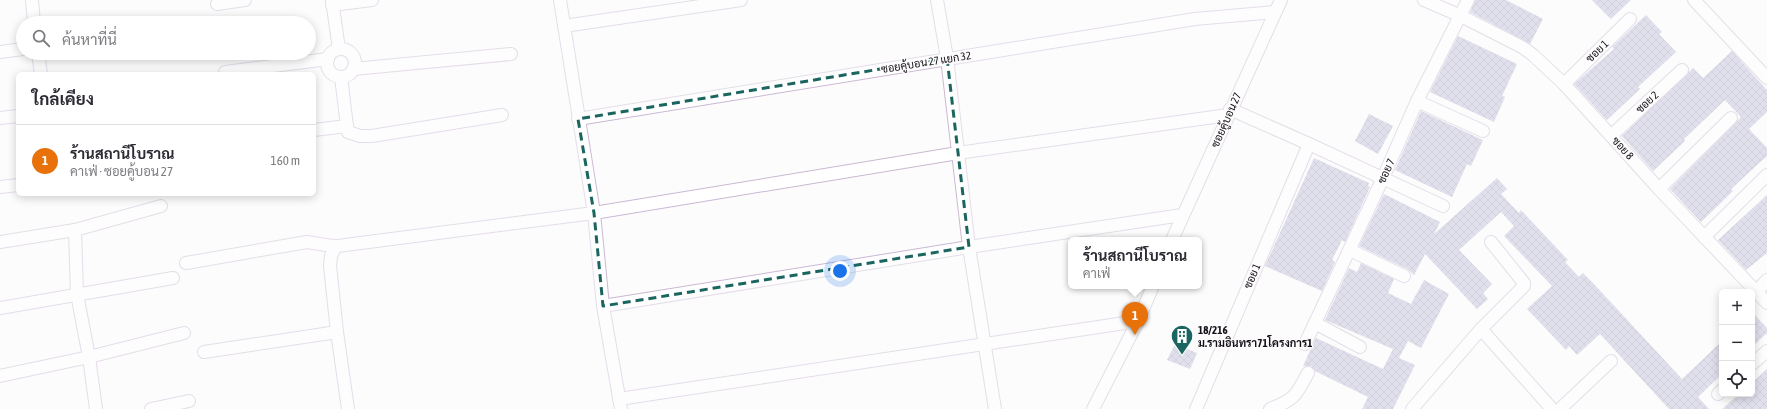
<!DOCTYPE html>
<html lang="th">
<meta charset="utf-8">
<style>
body{margin:0;font-family:"Asap Condensed",Sarabun,sans-serif;background:#f7f7f7;color:#2b2b33}
.controls{position:absolute;right:12px;bottom:12px;display:grid;overflow:hidden;border-radius:6px;box-shadow:0 2px 10px #0003}
.controls button{width:36px;height:36px;display:grid;place-items:center;padding:0;border:0;border-bottom:1px solid #e1e1e2;background:#fff;color:#2b2b33;font:20px sans-serif}
.you{position:absolute;left:840px;top:271px;width:14px;height:14px;margin:-10px;border:3px solid #fff;border-radius:50%;background:#1a73e8;box-shadow:0 0 0 6px #1a73e833}
.badge{display:grid;place-items:center;width:26px;height:26px;border-radius:50%;background:#db2777;color:#fff;font-size:13px;font-weight:700}
.pin{position:absolute;translate:-50% -33px;filter:drop-shadow(0 1px 2px #0008)}
.pin::after{content:'';position:absolute;top:21px;width:14px;height:12px;background:inherit;clip-path:polygon(0 0,100% 0,50% 100%)}
.popup{position:absolute;left:1068px;top:237px;width:134px;height:52px;box-sizing:border-box;display:grid;place-content:center;border-radius:6px;background:#fff;filter:drop-shadow(0 1px 3px #0005);font-size:13px;white-space:nowrap;color:#7c7c81}
.popup b{font-size:15px;color:#2b2b33}
.popup::after{content:'';position:absolute;left:50%;top:100%;margin-left:-8px;border:8px solid transparent;border-top-color:#fff}
.list{margin:0;padding:0;list-style:none}
h2{display:flex;justify-content:space-between;align-items:center;height:52px;margin:0;padding:0 16px;font-size:17px}
h2 small{font-size:13px;font-weight:400;color:#7c7c81}
.list li{display:grid;grid-template-columns:26px 1fr auto;gap:12px;align-items:center;box-sizing:border-box;height:72px;padding:0 16px;border-top:1px solid #e1e1e2}
.list b{display:block;font-size:15px;white-space:nowrap}
.list p{margin:0;font-size:13px;white-space:nowrap;color:#7c7c81}
.list em{font-size:13px;font-style:normal;color:#7c7c81}
.icon{flex:none;width:22px;height:22px;fill:none;stroke:currentColor;stroke-width:2;stroke-linecap:round;stroke-linejoin:round}
.map{position:relative;flex:none;width:1767px;height:409px;overflow:hidden}
.search{position:absolute;background:#fff;box-shadow:0 2px 10px #0003;left:16px;top:16px;width:300px;height:44px;display:flex;align-items:center;gap:10px;box-sizing:border-box;padding:0 14px;border-radius:22px;color:#7c7c81;font-size:15px}
.panel{position:absolute;background:#fff;box-shadow:0 2px 10px #0003;left:16px;top:72px;width:300px;height:124px;border-radius:6px}
.map>svg:first-child{display:block}
.building{fill:url(#building-cross-hatch)}
.lines{fill:none;stroke-linecap:round;stroke-linejoin:round}
.street-casing{stroke:#cbb8d3;stroke-width:14}
.street{stroke:#fff;stroke-width:12}
.marked{fill:none;stroke:#1a655f;stroke-width:3;stroke-dasharray:8 5;stroke-linejoin:round}
.labels{text-anchor:middle;dominant-baseline:central;stroke-width:3;stroke-linejoin:round;paint-order:stroke}
.street-label{font-size:11px;fill:#150f18;stroke:#fcfcfc}
.poi-label{font-size:11px;font-weight:bold;fill:#150f18;stroke:#fcfcfc;text-anchor:start}
</style>
<div class="map">
<svg width="1767" height="409" viewBox="0 0 1767 409">
<defs>
<pattern id="building-cross-hatch" width="8" height="8" patternUnits="userSpaceOnUse"><rect width="8" height="8" fill="#bfbcda"/><path d="M0 0l8 8M0 8l8-8" fill="none" stroke="#a3a0ba"/></pattern>
</defs>
<rect width="100%" height="100%" fill="#fcfcfc"/>
<!-- building -->
<g class="building">
<polygon points="1475,0 1506,0 1543,19 1530,44 1470,12"/>
<polygon points="1592,0 1631,0 1611,19"/>
<polygon points="1646,15 1662,32 1659,34 1676,52 1638,87 1640,89 1607,120 1574,84 1614,49 1612,47"/>
<polygon points="1458,36 1517,64 1502,96 1505,97 1494,122 1430,92"/>
<polygon points="1732,51 1767,90 1767,112 1749,129 1767,148 1767,156 1731,189 1733,191 1701,222 1670,189 1741,117 1725,100 1684,139 1685,141 1653,171 1622,136 1693,68 1703,78"/>
<polygon points="1421,111 1483,140 1471,166 1467,164 1452,197 1395,170"/>
<polygon points="1369,114 1393,126 1378,154 1355,141"/>
<polygon points="1314,158 1369,183 1368,186 1370,187 1345,242 1342,240 1332,260 1335,262 1322,291 1265,266"/>
<polygon points="1497,178 1507,189 1501,194 1519,213 1521,210 1568,260 1565,262 1579,277 1583,273 1593,283 1682,379 1722,341 1722,374 1698,397 1709,409 1669,409 1600,334 1577,355 1569,346 1566,350 1527,309 1552,286 1504,236 1514,226 1501,212 1459,250 1492,284 1483,293 1488,299 1477,309 1425,254 1414,275 1407,269 1359,246 1384,194 1440,222 1434,234"/>
<polygon points="1767,195 1767,253 1746,270 1718,240"/>
<polygon points="1361,263 1394,279 1388,293 1411,304 1424,280 1449,294 1421,348 1408,341 1399,358 1415,365 1393,409 1362,409 1368,397 1315,371 1311,366 1303,366 1316,338 1383,369 1393,349 1325,320 1349,268 1357,272"/>
<polygon points="1752,312 1767,328 1767,333 1752,347"/>
<polygon points="1175,344 1197,353 1190,369 1167,360"/>
<polygon points="1767,369 1767,409 1722,409 1739,394 1752,394 1752,383"/>
</g>
<g class="lines">
<!-- street casing -->
<g class="street-casing">
<g id="street">
<polyline points="32,0 34,23"/>
<polyline points="332,0 339,49"/>
<polyline points="560,0 594,213 603,306 621,409"/>
<polyline points="937,0 947,58 969,247 995,409"/>
<polyline points="1424,0 1461,16 1522,47 1533,55 1564,84 1659,189 1767,303"/>
<polyline points="1694,0 1767,78"/>
<polyline points="217,4 245,0"/>
<polyline points="332,5 372,0"/>
<polyline points="564,26 741,0"/>
<circle cx="341" cy="63" r="14"/>
<polyline points="0,52 23,49"/>
<polyline points="38,53 41,74"/>
<polyline points="353,69 511,54"/>
<polyline points="225,72 328,59"/>
<polyline points="341,77 347,126 348,132 360,136 372,136 502,115"/>
<polyline points="1564,84 1630,19"/>
<polyline points="1417,101 1483,131"/>
<polyline points="1230,109 1309,144 1443,206"/>
<polyline points="0,118 18,116"/>
<polyline points="578,119 1195,19 1275,12"/>
<polyline points="314,130 347,126"/>
<polyline points="1612,135 1682,70"/>
<polyline points="0,187 18,185"/>
<polyline points="1659,189 1731,118"/>
<polyline points="75,230 77,294 89,357 96,409"/>
<polyline points="1704,237 1767,175"/>
<polyline points="1172,240 1281,0"/>
<polyline points="0,242 75,230 161,206"/>
<polyline points="335,248 331,256 330,266 337,332 348,409"/>
<polyline points="1350,250 1404,276"/>
<path d="M186,263L307,242C322,244 332,248 345,245L594,213L958,153L1228,115"/>
<polyline points="1757,291 1767,280"/>
<polyline points="603,306 969,247 1182,215"/>
<polyline points="0,308 173,278"/>
<polyline points="1315,323 1360,347"/>
<polyline points="1481,329 1552,409"/>
<polyline points="1305,344 1383,178 1417,101 1468,0"/>
<polyline points="204,352 337,332"/>
<polyline points="1752,364 1767,351"/>
<polyline points="0,376 89,357 184,333"/>
<polyline points="1718,394 1722,390"/>
<polyline points="619,399 1138,321"/>
<polyline points="151,409 189,401"/>
<polyline points="1093,409 1138,321 1153,286"/>
<polyline points="1196,409 1309,144"/>
<path d="M1270,409C1294,400 1296,396 1308,373"/>
<polyline points="1412,409 1481,329 1524,286 1524,283 1491,242"/>
<polyline points="1560,409 1611,361"/>
</g>
</g>
<!-- street -->
<use href="#street" class="street"/>
</g>
<!-- marked area -->
<path d="M0 0H1767V409H0ZM947,58L969,247L603,306L594,213L578,119Z" fill="#fcfcfc" fill-opacity=".55" fill-rule="evenodd"/>
<path class="marked" d="M947,58L969,247L603,306L594,213L578,119Z"/>
<!-- icons -->
<defs>
<g id="building-pin" transform="scale(1.15)"><path d="M0 17L-7.5 6A9.5 9.5 0 1 1 7.5 6Z" fill="#1a655f" stroke="#fcfcfc"/><path d="M-4-6H4V6H1V3H-1V6H-4ZM-2.5-4.3h1.7v1.8h-1.7ZM.8-4.3h1.7v1.8H.8ZM-2.5-1h1.7V.8h-1.7ZM.8-1h1.7V.8H.8Z" fill="#fff"/></g>
</defs>
<g fill-rule="evenodd">
<use href="#building-pin" x="1182" y="336"/>
</g>
<g class="labels">
<!-- street labels -->
<g class="street-label">
<text transform="translate(1597 51) rotate(-44)">ซอย 1</text>
<text transform="translate(926 62) rotate(-9)">ซอยคู้บอน 27 แยก 32</text>
<text transform="translate(1647 102) rotate(-43)">ซอย 2</text>
<text transform="translate(1226 120) rotate(-66)">ซอยคู้บอน 27</text>
<text transform="translate(1623 148) rotate(48)">ซอย 8</text>
<text transform="translate(1386 171) rotate(-66)">ซอย 7</text>
<text transform="translate(1252 276) rotate(-67)">ซอย 1</text>
</g>
<!-- poi labels -->
<g class="poi-label">
<text x="1198" y="330">18/216<tspan x="1198" dy="13">ม.รามอินทรา71โครงการ1</tspan></text>
</g>
</g>
</svg>
<div class="controls">
<button>+</button>
<button>−</button>
<button><svg class="icon" aria-label="locate" viewBox="0 0 24 24"><circle cx="12" cy="12" r="6"/><path d="M12 2v4M12 18v4M2 12h4M18 12h4"/></svg></button>
</div>
<div class="you"></div>
<div class="pin badge" style="left:1135px;top:335px;background:#e8710a">1</div>
<div class="popup"><b>ร้านสถานีโบราณ</b>คาเฟ่</div>
<div class="search"><svg class="icon" aria-label="search" viewBox="0 0 24 24"><circle cx="10" cy="10" r="6"/><path d="M15 15l6 6"/></svg>ค้นหาที่นี่</div>
<section class="panel">
<h2>ใกล้เคียง<small></small></h2>
<ul class="list">
<li><span class="badge" style="background:#e8710a">1</span><div><b>ร้านสถานีโบราณ</b><p>คาเฟ่ · ซอยคู้บอน 27</p></div><em>160 m</em></li>
</ul>
</section>
</div>
